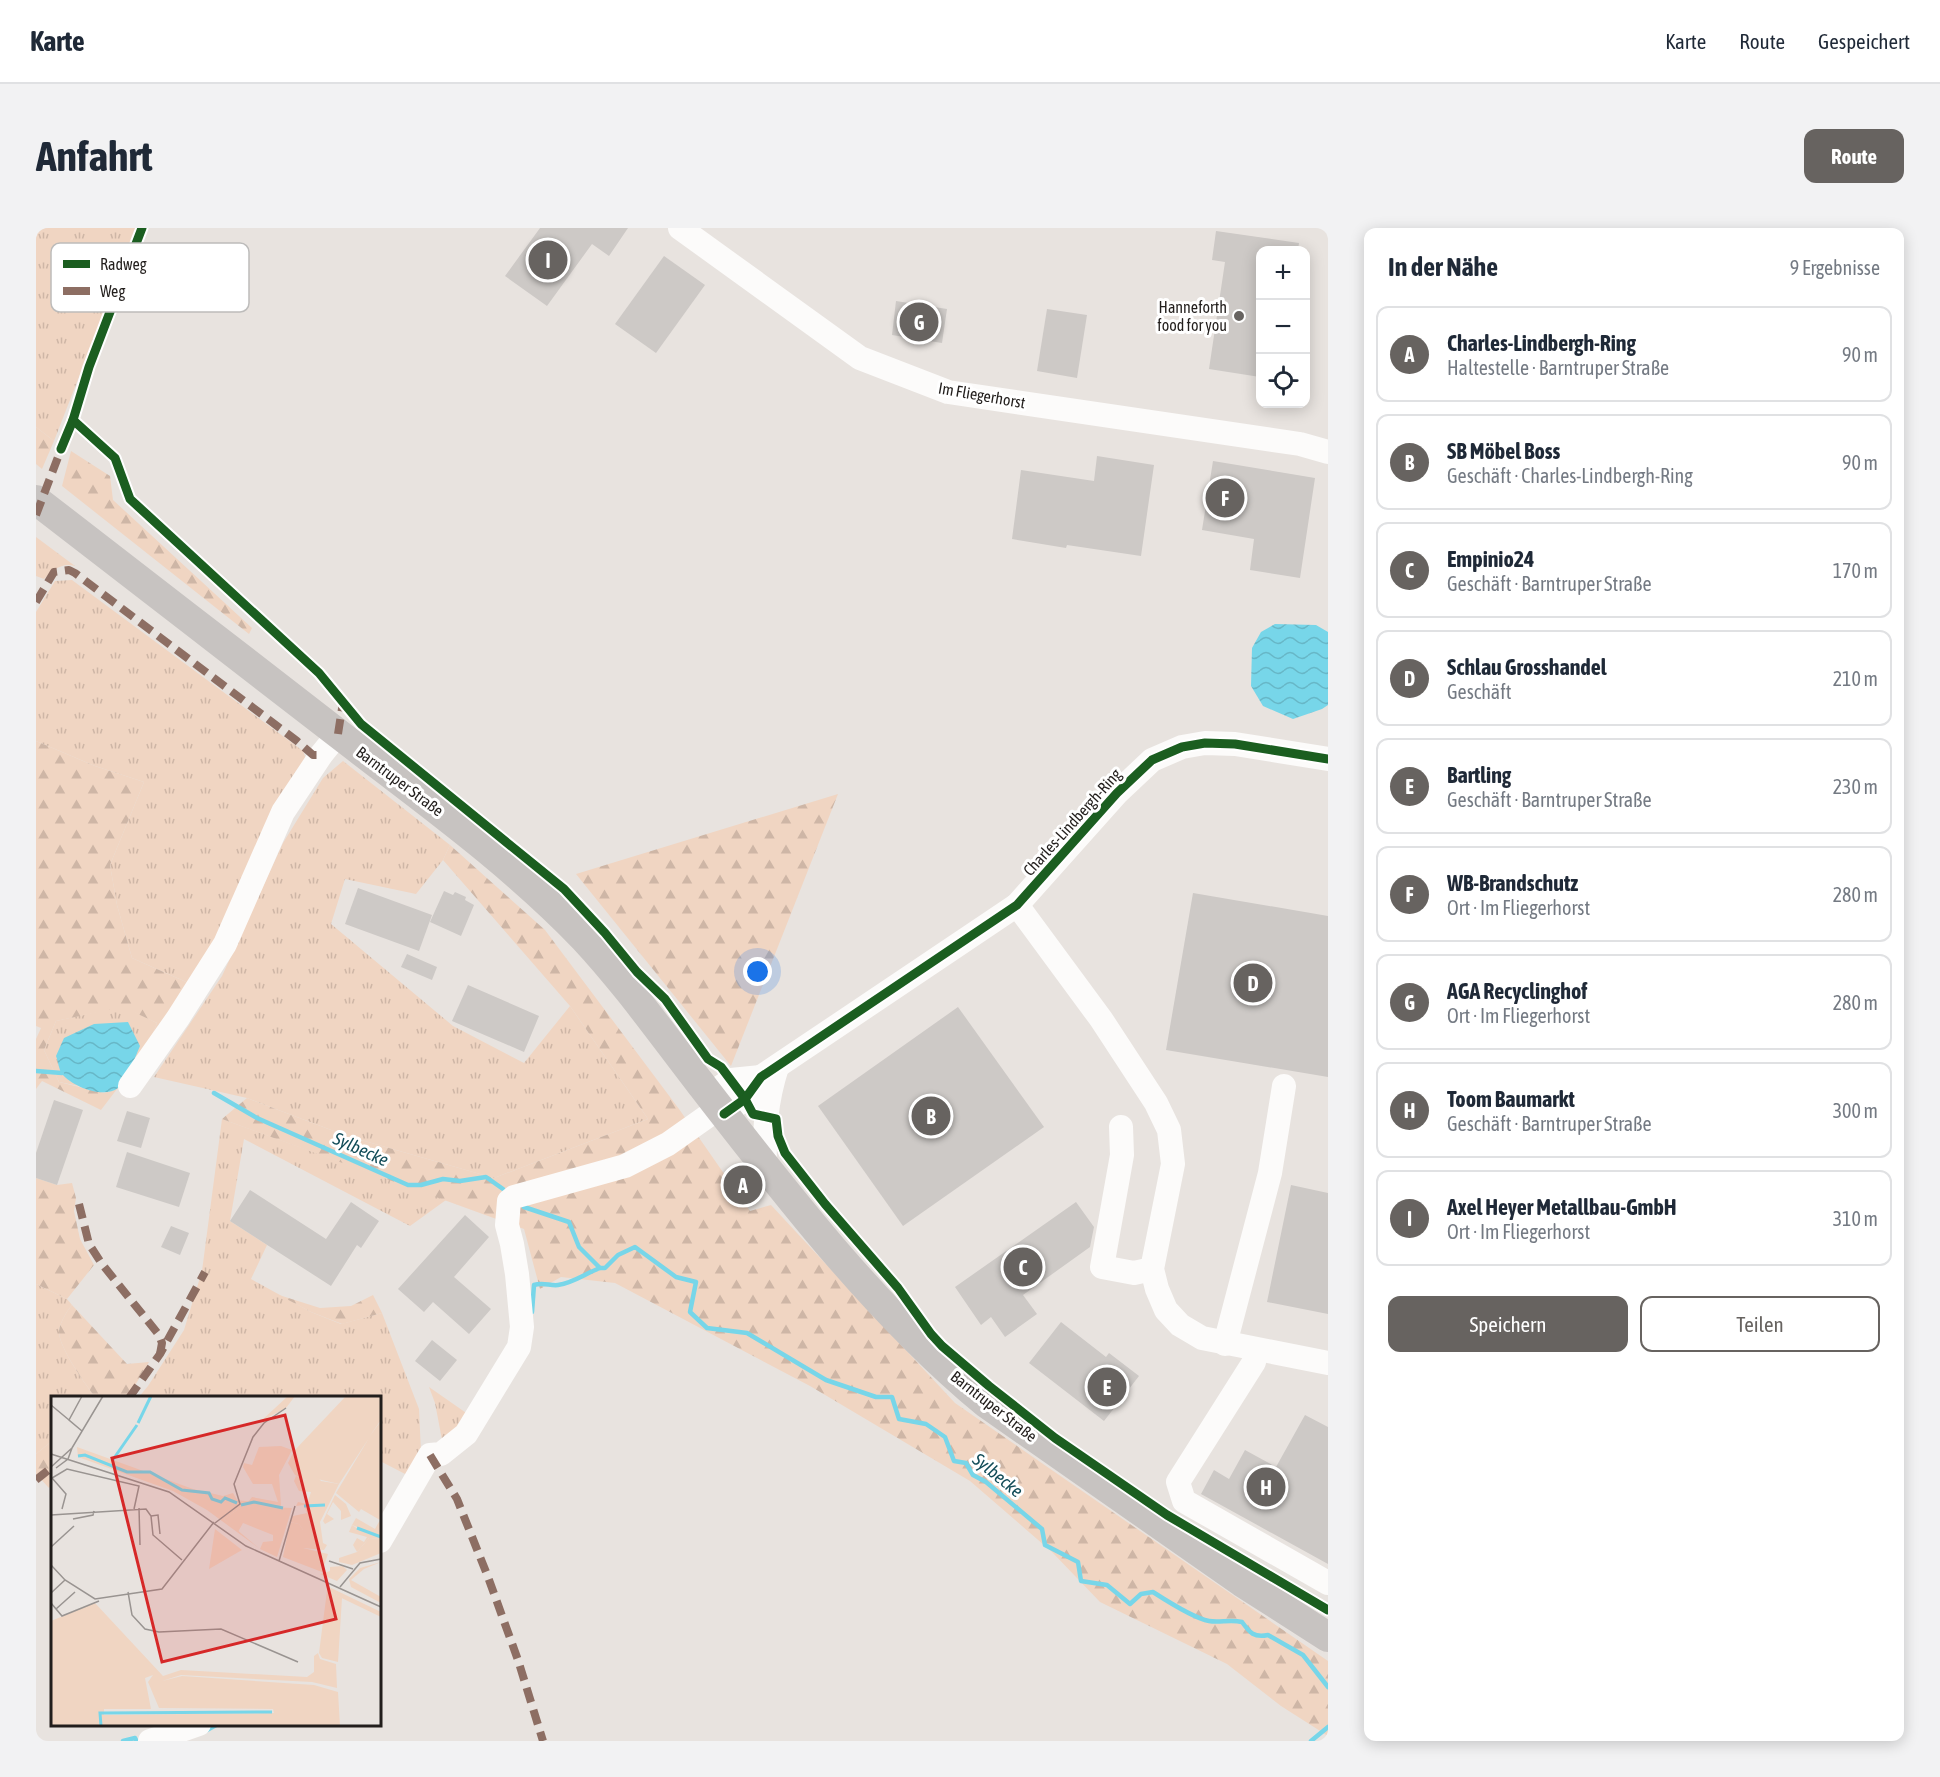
<!DOCTYPE html>
<html lang="de">
<meta charset="utf-8">
<style>
body{margin:0;font-family:"Asap Condensed",sans-serif;background:#f2f2f3;color:#1f2937}
.controls{position:absolute;right:18px;top:18px;display:grid;overflow:hidden;border-radius:12px;box-shadow:0 3px 15px #0003}
.controls button{width:54px;height:54px;display:grid;place-items:center;padding:0;border:0;border-bottom:2px solid #e0e1e3;background:#fff;color:#1f2937;font:30px sans-serif}
.you{position:absolute;left:722px;top:744px;width:21px;height:21px;margin:-15px;border:4px solid #fff;border-radius:50%;background:#1a73e8;box-shadow:0 0 0 9px #1a73e833}
.badge{display:grid;place-items:center;width:39px;height:39px;border-radius:50%;background:#676360;color:#fff;font-size:20px;font-weight:700}
.pin{position:absolute;translate:-50% -50%;border:3px solid #fff;box-shadow:0 2px 6px #0006}
.list{margin:0;padding:0;list-style:none}
h2{display:flex;justify-content:space-between;align-items:center;height:78px;margin:0;padding:0 24px;font-size:26px}
h2 small{font-size:20px;font-weight:400;color:#747a83}
.list li{display:grid;grid-template-columns:39px 1fr auto;gap:18px;align-items:center;box-sizing:border-box;height:96px;margin:0 12px 12px;padding:0 12px;border:2px solid #e0e1e3;border-radius:12px}
.list b{display:block;font-size:22px;white-space:nowrap}
.list p{margin:0;font-size:20px;white-space:nowrap;color:#747a83}
.list em{font-size:20px;font-style:normal;color:#747a83}
.actions{display:flex;gap:12px;padding:18px 24px}
.actions a{flex:1;padding:14px 0;border:2px solid #676360;border-radius:12px;text-align:center;font-size:21px;color:#676360}
.actions .main{background:#676360;color:#fff}
.icon{flex:none;width:33px;height:33px;fill:none;stroke:currentColor;stroke-width:2;stroke-linecap:round;stroke-linejoin:round}
.map{position:relative;flex:none;width:1292px;height:1513px;overflow:hidden;border-radius:12px}
header{display:flex;align-items:center;gap:36px;box-sizing:border-box;height:84px;padding:0 30px;background:#fff;border-bottom:2px solid #e0e1e3}
header strong{font-size:28px}
nav{display:flex;gap:33px;margin-inline-start:auto;font-size:21px}
.intro{display:flex;align-items:center;justify-content:space-between;box-sizing:border-box;height:144px;padding:0 36px}
h1{margin:0;font-size:42px}
.button{padding:15px 27px;border-radius:12px;background:#676360;color:#fff;font-size:21px;font-weight:700}
main{display:flex;gap:36px;padding:0 36px}
aside{flex:1;background:#fff;border-radius:12px;box-shadow:0 3px 15px #0003}
.map>svg:first-child{display:block}
.grass{fill:url(#grass-tufts)}
.forest{fill:url(#forest-firs)}
.water{fill:url(#water-waves)}
.lines{fill:none;stroke-linecap:round;stroke-linejoin:round}
.stream{stroke:#77d6e9;stroke-width:4.5}
.building{fill:#cdc9c6}
.minor{stroke:#fcfbfa;stroke-width:24}
.major{stroke:#c7c3c1;stroke-width:30}
.quiet{stroke:#8d6e63;stroke-width:8;stroke-dasharray:15 8;stroke-linecap:butt}
.cycleway-casing{stroke:#fff;stroke-width:13}
.cycleway{stroke:#1b5e20;stroke-width:9}
.poi-dot{fill:#676360;stroke:#fff;stroke-width:2}
.labels{text-anchor:middle;dominant-baseline:central;stroke-width:6;stroke-linejoin:round;paint-order:stroke}
.poi-label{font-size:16px;fill:#221e1c;stroke:#fff;text-anchor:end}
.street-label{font-size:16px;fill:#221e1c;stroke:#fff}
.water-label{font-size:18px;font-style:italic;fill:#124c58;stroke:#fff}
.inset-river{fill:none;stroke:#77d6e9;stroke-width:3}
.inset-road{fill:none;stroke:#999491;stroke-width:1.5}
.view{fill:#d62828;fill-opacity:0.15;stroke:#d62828;stroke-width:3}
.inset-edge{fill:none;stroke:#221e1c;stroke-width:3}
.key{fill:#fff;stroke:#bdbcbb;stroke-width:1.5}
.key-label{font-size:16px;fill:#221e1c}
</style>
<header>
<strong>Karte</strong>
<nav><a>Karte</a><a>Route</a><a>Gespeichert</a></nav>
</header>
<div class="intro"><h1>Anfahrt</h1><a class="button">Route</a></div>
<main>
<div class="map">
<svg width="1292" height="1513" viewBox="0 0 1292 1513">
<defs>
<pattern id="grass-tufts" width="24" height="20" patternUnits="userSpaceOnUse" patternTransform="scale(1.5)"><rect width="24" height="20" fill="#f0d5c2"/><path d="M3 7l-1-3M5 7V3M7 7l1-3M15 17l-1-3M17 17v-4M19 17l1-3" fill="none" stroke="#ceb6a6"/></pattern>
<pattern id="forest-firs" width="22" height="20" patternUnits="userSpaceOnUse" patternTransform="scale(1.5)"><rect width="22" height="20" fill="#f0d5c2"/><path d="M5 1l3.5 6h-7zM16 11l3.5 6h-7z" fill="#ceb6a6"/></pattern>
<pattern id="water-waves" width="16" height="10" patternUnits="userSpaceOnUse" patternTransform="scale(1.5)"><rect width="16" height="10" fill="#77d6e9"/><path d="M0 5q4-4 8 0t8 0" fill="none" stroke="#67b7c7"/></pattern>
</defs>
<rect width="100%" height="100%" fill="#e8e3df"/>
<!-- grass -->
<g class="grass">
<polygon points="0,0 101,0 18,213 0,199"/>
<path d="M0,309L39,338C26,334 17,342 8,351L0,348Z"/>
<polygon points="36,352 267,523 271,534 157,757 96,730 81,677 74,637 108,554 59,538 0,513 0,384 19,353"/>
<polygon points="307,533 414,617 407,632 380,666 309,651 295,696 417,798 488,835 534,778 612,891 458,950 311,908 211,870 118,849 186,748 247,615 287,550"/>
<path d="M87,778L121,795C111,819 104,846 81,861L88,852L26,845L43,858L23,854L8,822L20,793Z"/>
<polygon points="186,891 410,972 374,998 208,911 194,993 231,1017 215,1051 275,1084 305,1096 346,1085 383,1181 385,1224 373,1248 344,1233 344,1170 102,1170 112,1158 148,1102 166,1043"/>
<path d="M0,1056L31,1071L36,1077C31,1083 24,1094 23,1103C22,1118 49,1156 59,1169L16,1170V1213L0,1226Z"/>
<polygon points="393,1159 436,1189 407,1217 399,1175"/>
</g>
<!-- forest -->
<g class="forest">
<polygon points="0,199 18,213 6,241 0,236"/>
<polygon points="35,223 74,248 77,272 216,400 213,406 26,258"/>
<polygon points="0,513 59,538 108,554 74,637 81,677 96,730 157,757 106,832 121,795 87,779 20,793 8,822 23,854 68,865 81,861 65,882 6,853 0,861 0,811 5,800 0,798"/>
<polygon points="802,566 695,838 540,646"/>
<polygon points="414,617 509,702 643,881 714,983 735,977 919,1175 1292,1433 1292,1508 1245,1478 1191,1436 1064,1374 1016,1324 934,1253 774,1158 579,1055 525,1049 504,1061 488,1001 186,891 211,870 311,908 458,950 612,891 534,778 407,632"/>
<polygon points="0,950 21,957 36,955 40,970 38,983 44,1011 58,1037 31,1071 0,1056"/>
<polygon points="243,1067 284,1080 315,1078 337,1067 346,1085 306,1096 275,1084"/>
<path d="M36,1077L91,1136L113,1134L92,1169H59C49,1156 22,1118 23,1103C24,1094 31,1083 36,1077Z"/>
<polygon points="16,1213 16,1256 13,1260 0,1246 0,1226"/>
</g>
<!-- water -->
<g class="water">
<polygon points="1239,396 1280,397 1292,404 1292,477 1286,481 1257,491 1227,478 1215,458 1216,420 1225,404"/>
<path d="M92,794L104,818C98,831 93,851 82,860C68,871 37,859 26,846C23,842 22,833 20,828L28,810L58,796Z"/>
</g>
<g class="lines">
<!-- stream -->
<g class="stream">
<polyline points="0,843 26,845"/>
<polyline points="178,865 221,890 372,957 385,957 407,951 424,953 450,949 467,961"/>
<path d="M488,979L533,994L543,1019L564,1040H569L582,1027L599,1019L640,1049L660,1054L654,1084L671,1100L711,1105L790,1152L840,1169H856L863,1191L890,1196L909,1209L918,1233L930,1235L937,1247L950,1254L1006,1301L1009,1317L1042,1334L1045,1353L1071,1357L1094,1376L1105,1366L1117,1364C1131,1373 1157,1390 1173,1393C1184,1395 1194,1391 1206,1394C1214,1405 1218,1410 1232,1407L1267,1427L1292,1459"/>
<path d="M496,1084L498,1057C507,1054 514,1058 522,1057C537,1055 550,1045 564,1040"/>
<polyline points="171,1502 182,1496"/>
<polyline points="87,1513 99,1510 100,1512"/>
<polyline points="1275,1513 1292,1499"/>
</g>
</g>
<!-- building -->
<g class="building">
<polygon points="504,0 592,0 573,28 556,16 511,78 469,48"/>
<polygon points="1180,3 1263,15 1262,22 1224,22 1224,149 1173,141 1189,34 1176,32"/>
<polygon points="628,28 669,57 620,125 579,96"/>
<polygon points="860,73 911,81 906,115 856,107"/>
<polygon points="1011,81 1051,87 1041,150 1001,143"/>
<polygon points="1061,228 1118,237 1105,328 1031,317 1030,320 976,311 985,242 1058,253"/>
<polygon points="1177,233 1279,250 1264,350 1214,342 1218,311 1166,302"/>
<polygon points="322,660 396,687 383,723 309,696"/>
<polygon points="408,663 417,667 419,664 430,669 429,672 438,677 425,708 394,694"/>
<polygon points="1157,665 1292,688 1292,849 1130,822"/>
<polygon points="371,726 401,739 396,752 365,739"/>
<polygon points="432,757 503,788 488,824 416,793"/>
<polygon points="922,779 1008,899 867,998 782,878"/>
<polygon points="18,872 47,882 21,957 0,950 0,925"/>
<polygon points="91,883 114,890 105,920 81,913"/>
<polygon points="91,924 154,945 143,979 80,959"/>
<polygon points="1255,957 1292,965 1292,1086 1231,1074"/>
<polygon points="214,962 290,1011 315,974 343,993 325,1020 321,1017 295,1058 194,993"/>
<polygon points="1040,974 1058,999 1054,1019 987,1067 1001,1086 969,1109 955,1089 945,1097 919,1059"/>
<polygon points="429,987 453,1009 418,1049 455,1081 433,1106 397,1074 388,1084 362,1061"/>
<polygon points="135,998 153,1005 144,1027 125,1019"/>
<polygon points="1025,1094 1070,1129 1073,1125 1103,1148 1068,1193 993,1135"/>
<polygon points="396,1112 421,1132 404,1153 379,1133"/>
<polygon points="1269,1187 1292,1199 1292,1336 1165,1266 1178,1242 1193,1251 1209,1222 1240,1239"/>
</g>
<g class="lines">
<!-- minor -->
<g class="minor">
<polyline points="644,0 824,130 912,164 1264,216 1292,224"/>
<polyline points="981,677 1065,791 1120,875 1133,902 1137,936 1116,1041 1121,1061 1130,1082 1144,1097 1166,1110 1292,1135"/>
<polyline points="94,858 142,790 189,716 247,584 285,527 302,506"/>
<polyline points="673,867 695,852 725,849"/>
<polyline points="688,886 709,871 725,849 981,677 1081,565 1116,532 1146,519 1169,515 1199,516 1292,531"/>
<polyline points="1085,899 1086,927 1066,1039 1098,1045 1116,1041"/>
<path d="M729,938C728,903 730,873 741,839"/>
<polyline points="1189,1116 1234,945 1248,858"/>
<polyline points="1220,1122 1218,1134 1142,1254 1148,1273 1292,1355"/>
<polyline points="344,1313 394,1227 405,1226 430,1206 483,1119 486,1099 481,1046 476,1016 471,997 473,973 478,969 589,938 632,916 683,880"/>
<polyline points="114,1513 163,1496"/>
</g>
<!-- major -->
<path class="major" d="M0,272C102,350 202,429 304,507C388,572 474,633 548,710C590,755 626,806 664,855C749,965 842,1086 950,1175L1206,1354L1292,1409"/>
<!-- quiet -->
<g class="quiet">
<polyline points="0,287 27,216"/>
<polyline points="0,374 18,344 33,342 39,345 261,513 277,527 285,527"/>
<polyline points="302,506 307,474"/>
<polyline points="43,976 53,1016 66,1036 123,1107 126,1115 124,1126"/>
<polyline points="93,1170 124,1126 169,1044"/>
<polyline points="394,1227 421,1271 452,1349 482,1432 507,1513"/>
<polyline points="0,1252 16,1239"/>
</g>
<!-- cycleway casing -->
<g class="cycleway-casing">
<g id="cycleway">
<polyline points="37,192 53,139 106,0"/>
<polyline points="25,221 37,192 79,230 94,271 283,445 325,496 528,661 569,705 601,744 629,771 672,831 685,839 709,871 717,886 740,891 742,908 749,925 789,976 862,1060 895,1106 906,1118 953,1158 1019,1210 1131,1287 1292,1382"/>
<polyline points="688,886 709,871 725,849 981,677 1081,565 1116,532 1146,519 1169,515 1199,516 1292,531"/>
</g>
</g>
<!-- cycleway -->
<use href="#cycleway" class="cycleway"/>
</g>
<!-- markers -->
<circle class="poi-dot" cx="1203" cy="88" r="6"/>
<g class="labels">
<!-- poi labels -->
<g class="poi-label">
<text x="1191" y="79">Hanneforth<tspan x="1191" dy="18">food for you</tspan></text>
</g>
<!-- street labels -->
<g class="street-label">
<text transform="translate(946 167) rotate(10)">Im Fliegerhorst</text>
<text transform="translate(364 553) rotate(37)">Barntruper Straße</text>
<text transform="translate(1036 594) rotate(-48)">Charles-Lindbergh-Ring</text>
<text transform="translate(958 1178) rotate(38)">Barntruper Straße</text>
</g>
<!-- water labels -->
<g class="water-label">
<text transform="translate(325 921) rotate(24)">Sylbecke</text>
<text transform="translate(962 1247) rotate(39)">Sylbecke</text>
</g>
</g>
<!-- overview -->
<g transform="translate(15 1168)">
<rect width="330" height="330" fill="#e8e3df"/>
<path d="M295,0H330V24L318,41L330,25V140L301,129L305,122L324,133L329,124L310,113L308,116L285,97L318,42L288,88L262,82L255,84L244,79L237,67L243,55ZM230,50L241,54L228,79L230,109L197,106L201,101L227,106L221,88H202L192,71L193,67L201,69L208,51ZM192,110L241,112L226,161L209,153L212,146L222,145V139L192,127L187,136L173,123ZM239,126L248,128L252,134V152L277,158L271,176L232,161ZM318,142L330,143V157L301,169L288,166V162L306,156ZM292,170L296,174L286,185L269,178L279,175V171ZM276,195L291,202L287,266L271,262L268,257ZM44,207L112,280L130,274L256,281L263,276V260L267,257L269,263L285,268L286,292L261,286L130,279L111,285L131,280L263,289L287,296L289,330H0V225ZM102,279L97,286L108,312L222,313L223,317L53,319V313H100L94,282Z" fill="#f0d5c2" fill-rule="evenodd"/>
<path d="M237,0H244L235,12L210,25ZM26,51L142,93L172,100L182,97L186,104L230,109L228,113L192,110L173,123L209,153L156,114L122,95L27,61ZM264,78L270,85L288,88L269,126L272,147L276,149L273,154L252,152V134L248,128L239,126L242,120L256,117L253,109L245,110L247,106L256,108L260,96L248,95L243,85L245,80L255,84ZM284,99L295,108L300,120L290,124V115L282,106L276,118L283,123L274,128L272,125ZM301,129L307,133L312,129L314,136L323,135L330,143L318,142L306,156L302,149L306,142L313,146L316,141L298,136ZM164,133L191,154L158,173ZM330,166L313,173L300,184L330,201V207L300,191L298,183L309,172ZM276,190L330,216V221L276,195Z" fill="#f0d5c2"/>
<path class="inset-river" d="M87,27L100,0M27,60L34,59L76,76H99L131,94L158,97L161,103L170,106L174,102L186,107M61,65L86,29M190,109L203,106L232,112M253,110L274,109M306,132L330,141M54,317L221,316M50,330L49,317H54"/>
<path class="inset-road" d="M0,9L18,24M31,35L18,24L31,0M0,58L118,96L195,150L330,211M0,71L21,52L52,0M5,72L17,63L21,52M88,112L89,149M11,113L15,98L1,82L16,73L88,90L83,113M0,119L95,113L100,120L102,139L131,164M100,120L107,119L109,138M22,123L42,119L43,115M164,127L189,108L183,88L202,41L213,27L235,12M0,151L23,130M228,165L244,110M278,165L302,173M0,169L14,184L44,203L111,193L163,126M289,191L309,167L330,163M77,196L81,219L94,233L108,236L170,233L247,266M0,197L14,184M0,207L11,220L48,205M5,213L24,196"/>
<path class="view" d="M234,19L285,223L111,266L61,62Z"/>
<rect width="330" height="330" class="inset-edge"/>
</g>
<!-- legend -->
<rect x="15" y="15" width="198" height="69" rx="9" class="key"/>
<rect x="27" y="32" width="27" height="8" fill="#1b5e20"/>
<rect x="27" y="59" width="27" height="8" fill="#8d6e63"/>
<g class="key-label">
<text x="64" y="42">Radweg</text>
<text x="64" y="69">Weg</text>
</g>
</svg>
<div class="controls">
<button>+</button>
<button>−</button>
<button><svg class="icon" aria-label="locate" viewBox="0 0 24 24"><circle cx="12" cy="12" r="6"/><path d="M12 2v4M12 18v4M2 12h4M18 12h4"/></svg></button>
</div>
<div class="you"></div>
<div class="pin badge" style="left:707px;top:957px">A</div>
<div class="pin badge" style="left:895px;top:888px">B</div>
<div class="pin badge" style="left:987px;top:1039px">C</div>
<div class="pin badge" style="left:1217px;top:755px">D</div>
<div class="pin badge" style="left:1071px;top:1159px">E</div>
<div class="pin badge" style="left:1189px;top:270px">F</div>
<div class="pin badge" style="left:883px;top:94px">G</div>
<div class="pin badge" style="left:1230px;top:1259px">H</div>
<div class="pin badge" style="left:512px;top:32px">I</div>
</div>
<aside>
<h2>In der Nähe<small>9 Ergebnisse</small></h2>
<ul class="list">
<li><span class="badge">A</span><div><b>Charles-Lindbergh-Ring</b><p>Haltestelle · Barntruper Straße</p></div><em>90 m</em></li>
<li><span class="badge">B</span><div><b>SB Möbel Boss</b><p>Geschäft · Charles-Lindbergh-Ring</p></div><em>90 m</em></li>
<li><span class="badge">C</span><div><b>Empinio24</b><p>Geschäft · Barntruper Straße</p></div><em>170 m</em></li>
<li><span class="badge">D</span><div><b>Schlau Grosshandel</b><p>Geschäft</p></div><em>210 m</em></li>
<li><span class="badge">E</span><div><b>Bartling</b><p>Geschäft · Barntruper Straße</p></div><em>230 m</em></li>
<li><span class="badge">F</span><div><b>WB-Brandschutz</b><p>Ort · Im Fliegerhorst</p></div><em>280 m</em></li>
<li><span class="badge">G</span><div><b>AGA Recyclinghof</b><p>Ort · Im Fliegerhorst</p></div><em>280 m</em></li>
<li><span class="badge">H</span><div><b>Toom Baumarkt</b><p>Geschäft · Barntruper Straße</p></div><em>300 m</em></li>
<li><span class="badge">I</span><div><b>Axel Heyer Metallbau-GmbH</b><p>Ort · Im Fliegerhorst</p></div><em>310 m</em></li>
</ul>
<div class="actions"><a class="main">Speichern</a><a>Teilen</a></div>
</aside>
</main>
